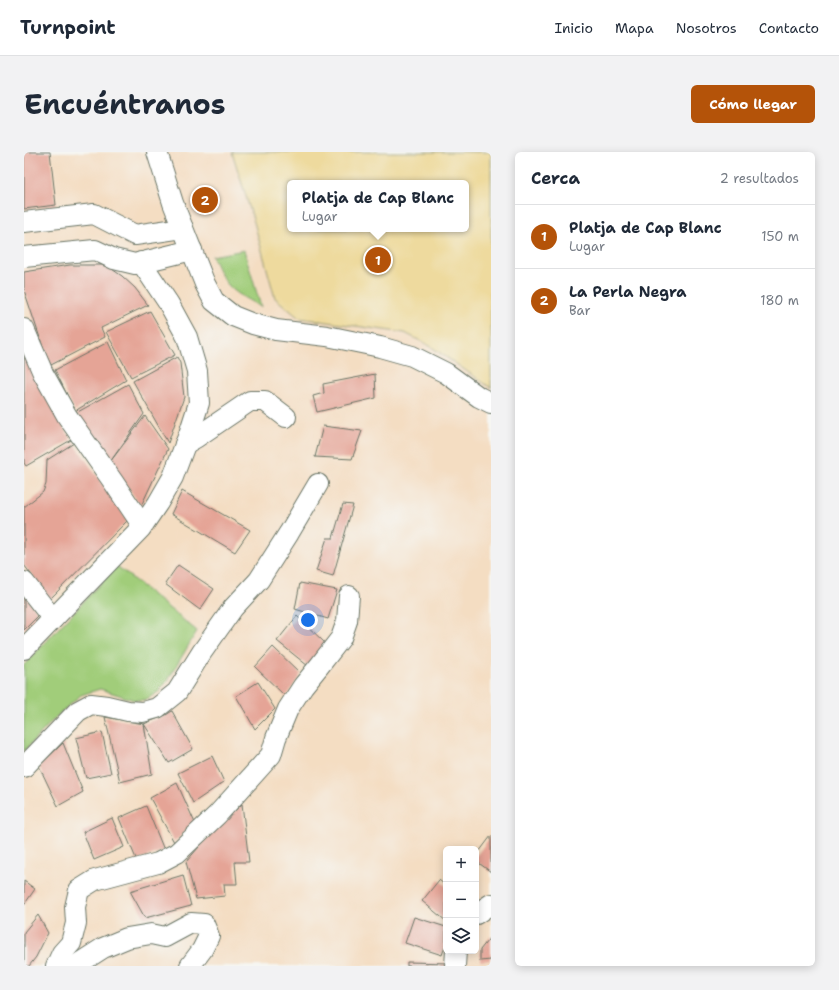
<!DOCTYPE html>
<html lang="es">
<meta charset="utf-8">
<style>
body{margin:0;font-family:"Shantell Sans",sans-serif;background:#f2f2f3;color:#1f2937}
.controls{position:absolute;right:12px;bottom:12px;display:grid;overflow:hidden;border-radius:6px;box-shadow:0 2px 10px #0003}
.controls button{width:36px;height:36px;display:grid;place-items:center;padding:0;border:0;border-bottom:1px solid #e0e1e3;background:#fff;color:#1f2937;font:20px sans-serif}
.you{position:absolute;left:284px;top:468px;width:14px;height:14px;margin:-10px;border:3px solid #fff;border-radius:50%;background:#1a73e8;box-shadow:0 0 0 6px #1a73e833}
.badge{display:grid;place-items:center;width:26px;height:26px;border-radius:50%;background:#b45309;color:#fff;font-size:13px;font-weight:700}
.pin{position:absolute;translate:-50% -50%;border:2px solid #fff;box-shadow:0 1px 4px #0006}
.popup{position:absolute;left:263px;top:28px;width:182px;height:52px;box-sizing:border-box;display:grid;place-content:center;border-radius:6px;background:#fff;filter:drop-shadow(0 1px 3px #0005);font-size:13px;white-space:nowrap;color:#747a83}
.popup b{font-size:15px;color:#1f2937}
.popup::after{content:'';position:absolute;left:50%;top:100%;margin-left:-8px;border:8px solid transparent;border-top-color:#fff}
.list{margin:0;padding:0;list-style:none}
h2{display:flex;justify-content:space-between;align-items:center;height:52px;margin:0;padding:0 16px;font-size:17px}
h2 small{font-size:13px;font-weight:400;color:#747a83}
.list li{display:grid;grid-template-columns:26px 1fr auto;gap:12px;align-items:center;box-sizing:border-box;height:64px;padding:0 16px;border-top:1px solid #e0e1e3}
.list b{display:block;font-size:15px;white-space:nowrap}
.list p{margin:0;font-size:13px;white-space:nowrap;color:#747a83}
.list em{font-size:13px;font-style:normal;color:#747a83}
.icon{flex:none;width:22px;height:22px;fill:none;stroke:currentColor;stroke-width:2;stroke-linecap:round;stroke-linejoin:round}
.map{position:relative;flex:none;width:467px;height:814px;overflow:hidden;border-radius:6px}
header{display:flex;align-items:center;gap:24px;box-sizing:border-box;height:56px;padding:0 20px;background:#fff;border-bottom:1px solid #e0e1e3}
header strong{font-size:19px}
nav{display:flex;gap:22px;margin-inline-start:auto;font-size:14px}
.intro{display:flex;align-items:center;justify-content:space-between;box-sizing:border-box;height:96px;padding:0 24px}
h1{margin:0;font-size:28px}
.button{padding:10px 18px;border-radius:6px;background:#b45309;color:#fff;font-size:14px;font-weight:700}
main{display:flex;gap:24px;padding:0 24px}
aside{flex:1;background:#fff;border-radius:6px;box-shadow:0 2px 10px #0003}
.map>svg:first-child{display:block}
.green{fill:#a1cd7a;stroke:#608557}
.sand{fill:#eeda9e;stroke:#868c69;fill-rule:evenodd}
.building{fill:#e5a496}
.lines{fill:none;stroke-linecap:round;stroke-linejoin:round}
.minor-casing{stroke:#6a7566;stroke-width:22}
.minor{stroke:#fff;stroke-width:20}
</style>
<header>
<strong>Turnpoint</strong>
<nav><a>Inicio</a><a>Mapa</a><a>Nosotros</a><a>Contacto</a></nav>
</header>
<div class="intro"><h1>Encuéntranos</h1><a class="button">Cómo llegar</a></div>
<main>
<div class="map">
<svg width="467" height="814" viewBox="0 0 467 814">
<rect width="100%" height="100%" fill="#f6f6f2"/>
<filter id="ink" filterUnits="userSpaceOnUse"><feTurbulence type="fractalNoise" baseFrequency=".025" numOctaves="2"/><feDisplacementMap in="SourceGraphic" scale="8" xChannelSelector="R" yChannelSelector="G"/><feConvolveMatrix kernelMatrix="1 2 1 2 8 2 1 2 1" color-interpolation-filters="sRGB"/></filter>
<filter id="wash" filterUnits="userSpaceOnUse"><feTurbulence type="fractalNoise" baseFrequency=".012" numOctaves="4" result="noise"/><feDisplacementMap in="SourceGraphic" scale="16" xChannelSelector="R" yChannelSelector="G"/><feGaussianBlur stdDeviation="0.9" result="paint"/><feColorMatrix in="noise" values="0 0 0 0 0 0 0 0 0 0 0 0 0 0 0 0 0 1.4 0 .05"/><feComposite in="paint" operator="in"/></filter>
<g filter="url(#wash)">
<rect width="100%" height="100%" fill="#f4ddc2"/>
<!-- green -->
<g class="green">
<path d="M220,98L237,155C226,149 214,143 205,134C197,125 193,114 188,104Z"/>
<polygon points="93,414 173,479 144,528 134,540 121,548 110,548 76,537 57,543 32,565 0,599 0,513"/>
</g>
<!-- sand -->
<path class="sand" d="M208,0H467V236L406,194L381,181L275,166L251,146L230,70ZM266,31H442V77H266Z"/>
<g id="blocks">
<!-- building -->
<g class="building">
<polygon points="0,0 26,0 32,53 0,57"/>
<polygon points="46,113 82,113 98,124 111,136 124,153 77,176 81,185 27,213 20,198 0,138 0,120"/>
<polygon points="126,159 151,203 107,225 82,180"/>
<polygon points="84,190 102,228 51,259 31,218"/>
<polygon points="5,204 23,245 47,288 2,314 0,311 0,206"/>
<polygon points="153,205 156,211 160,245 144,291 109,229"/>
<polygon points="351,222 352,246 293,260 289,244 300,241 299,232"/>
<polygon points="104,232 120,262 86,310 52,261"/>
<polygon points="121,264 144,297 117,354 86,310"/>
<polygon points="299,274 338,279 328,307 291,305"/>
<polygon points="50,291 104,368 26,447 0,413 0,355 19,340 22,332 23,308"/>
<polygon points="158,339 226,378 211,400 147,362"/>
<polygon points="319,352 329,353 309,424 292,419 303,386 309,386"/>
<polygon points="154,413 190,437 176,458 141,432"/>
<polygon points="276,431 313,438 304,467 271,457"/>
<polygon points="0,441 15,463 0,478"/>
<polygon points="273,464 302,492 284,514 253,489"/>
<polygon points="249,495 277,522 262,545 231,515"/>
<polygon points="234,530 251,557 231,577 212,544"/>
<polygon points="148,559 169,597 145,611 120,572 142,563"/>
<polygon points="81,565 120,572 128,622 96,630"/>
<polygon points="78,580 87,621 62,626 52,586"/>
<polygon points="39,591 59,640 34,654 15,614"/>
<polygon points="188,604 200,630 169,651 154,621"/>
<polygon points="153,631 171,671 150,690 126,646"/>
<polygon points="218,652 225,710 211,710 213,732 200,732 201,744 172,747 162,710 181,688"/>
<polygon points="122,654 140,698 113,709 95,666"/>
<polygon points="88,666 100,695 70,708 59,680"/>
<polygon points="467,684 467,720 452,709 452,704"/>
<polygon points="159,723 167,754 121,766 106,739"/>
<polygon points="415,728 422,734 422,769 398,749"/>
<polygon points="0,729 11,737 0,753"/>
<polygon points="14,763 24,781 12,805 5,814 0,814 0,780"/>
<polygon points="390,765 422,775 422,792 418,803 381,791"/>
<polygon points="467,784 467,808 456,809 456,798"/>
<polygon points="383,810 423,811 423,814 383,814"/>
</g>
</g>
</g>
<g filter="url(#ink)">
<use href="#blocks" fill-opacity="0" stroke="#6a7566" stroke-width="1"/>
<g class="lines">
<!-- minor casing -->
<g class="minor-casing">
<g id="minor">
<polyline points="133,0 149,51 181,132 190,149 209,164 229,172 252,178 303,184 342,192 356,195 388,204 422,221 455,245 467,251"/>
<polyline points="0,70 70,62 111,83 159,76"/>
<polyline points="0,105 71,98 90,107 111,112 168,98"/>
<polyline points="0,177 19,221 43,264 90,331 118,373"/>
<polyline points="161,292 173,285 226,249 241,249 262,265"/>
<polyline points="0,430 29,467"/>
<polyline points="0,497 117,376 134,351 149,325 165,282 175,251 173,219 163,185 145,152 117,110"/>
<polyline points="0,615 54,559 67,552 83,554 104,559 119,560 133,556 153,540 178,500 209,456 235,428 265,381 294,332"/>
<polyline points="452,762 467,752"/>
<polyline points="32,814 38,801 47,791 52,771 51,755 55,738 71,728 134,711 153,701 193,663 247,603 252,586 264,557 279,534 296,513 317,486 323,469 325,444"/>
<polyline points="51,814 79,796 103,786 127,782 141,785 167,771 180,772 185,784 178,798 166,814"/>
<polyline points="431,814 432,799"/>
</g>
</g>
<!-- minor -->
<use href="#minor" class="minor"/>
</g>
</g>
</svg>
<div class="controls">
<button>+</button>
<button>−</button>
<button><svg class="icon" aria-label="layers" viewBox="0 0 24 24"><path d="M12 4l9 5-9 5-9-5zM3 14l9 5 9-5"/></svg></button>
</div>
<div class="you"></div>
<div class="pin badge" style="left:354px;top:108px">1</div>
<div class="popup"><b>Platja de Cap Blanc</b>Lugar</div>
<div class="pin badge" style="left:181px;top:48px">2</div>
</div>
<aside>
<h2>Cerca<small>2 resultados</small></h2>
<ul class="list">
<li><span class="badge">1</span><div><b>Platja de Cap Blanc</b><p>Lugar</p></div><em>150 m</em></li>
<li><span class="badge">2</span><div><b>La Perla Negra</b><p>Bar</p></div><em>180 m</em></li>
</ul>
</aside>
</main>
